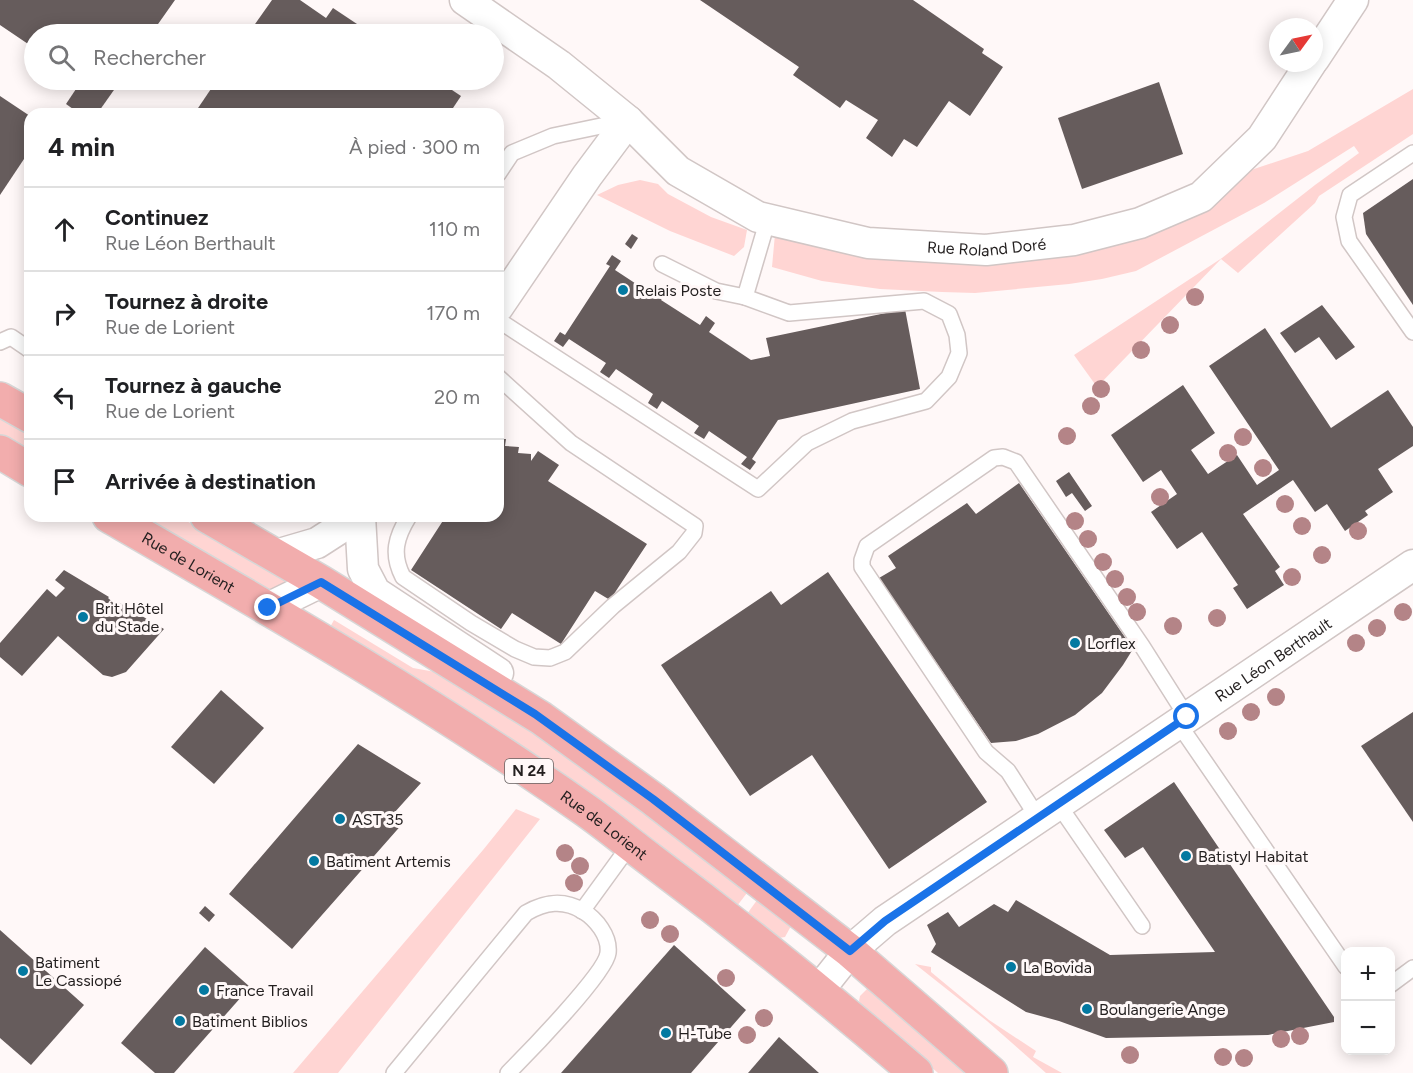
<!DOCTYPE html>
<html lang="fr">
<meta charset="utf-8">
<style>
body{margin:0;font-family:Figtree,sans-serif;background:#f6f6f6;color:#202124}
.controls{position:absolute;right:18px;bottom:18px;display:grid;overflow:hidden;border-radius:12px;box-shadow:0 3px 15px #0003}
.controls button{width:54px;height:54px;display:grid;place-items:center;padding:0;border:0;border-bottom:2px solid #e0e0e0;background:#fff;color:#202124;font:30px sans-serif}
.compass{position:absolute;left:1269px;top:18px;width:54px;height:54px;border-radius:50%;background:#fff;box-shadow:0 3px 15px #0003;rotate:57deg}
.stop{position:absolute;width:18px;height:18px;margin:-14px;border:4px solid #1a73e8;border-radius:50%;background:#fff}
.stop.end{background:#1a73e8;border-color:#fff;box-shadow:0 2px 6px #0008}
.list{margin:0;padding:0;list-style:none}
h2{display:flex;justify-content:space-between;align-items:center;height:78px;margin:0;padding:0 24px;font-size:26px}
h2 small{font-size:20px;font-weight:400;color:#757577}
.list li{display:grid;grid-template-columns:39px 1fr auto;gap:18px;align-items:center;box-sizing:border-box;height:84px;padding:0 24px;border-top:2px solid #e0e0e0}
.list b{display:block;font-size:22px;white-space:nowrap}
.list p{margin:0;font-size:20px;white-space:nowrap;color:#757577}
.list em{font-size:20px;font-style:normal;color:#757577}
.icon{flex:none;width:33px;height:33px;fill:none;stroke:currentColor;stroke-width:2;stroke-linecap:round;stroke-linejoin:round}
.map{position:relative;flex:none;width:1413px;height:1073px;overflow:hidden}
.search{position:absolute;background:#fff;box-shadow:0 3px 15px #0003;left:24px;top:24px;width:480px;height:66px;display:flex;align-items:center;gap:15px;box-sizing:border-box;padding:0 21px;border-radius:33px;color:#757577;font-size:22px}
.panel{position:absolute;background:#fff;box-shadow:0 3px 15px #0003;left:24px;top:108px;width:480px;height:414px;border-radius:18px}
.map>svg:first-child{display:block}
.green{fill:#ffd5d3}
.building{fill:#665c5c}
.lines{fill:none;stroke-linecap:round;stroke-linejoin:round}
.lane-casing{stroke:#d1c6c5;stroke-width:18}
.street-casing{stroke:#d1c6c5;stroke-width:33}
.primary-casing{stroke:#d7d7d7;stroke-width:36}
.lane{stroke:#fff;stroke-width:15}
.street{stroke:#fff;stroke-width:30}
.primary{stroke:#f2adad;stroke-width:33}
.tree{fill:#b48487}
.route{stroke:#1a73e8;stroke-width:8}
.poi-dot{fill:#0379a1;stroke:#fff8f8;stroke-width:2}
.labels{text-anchor:middle;dominant-baseline:central;stroke-width:6;stroke-linejoin:round;paint-order:stroke}
.shield{fill:#fff8f8;stroke:#656060;stroke-width:1.5}
.shield-label{font-size:15px;font-weight:bold;fill:#231f1f}
.street-label{font-size:16px;fill:#231f1f;stroke:#fff8f8}
.poi-label{font-size:16px;fill:#231f1f;stroke:#fff8f8;text-anchor:start}
</style>
<div class="map">
<svg width="1413" height="1073" viewBox="0 0 1413 1073">
<rect width="100%" height="100%" fill="#fff8f8"/>
<!-- green -->
<g class="green">
<polygon points="1413,89 1413,134 1319,196 1315,203 1238,273 1221,259 1097,387 1074,355 1222,258 1315,185 1359,153 1354,146 1264,203 1136,271 1102,279 1069,284 975,293 942,292 880,289 822,281 772,267 775,234 862,253 925,262 998,260 1108,243 1217,203 1251,170 1308,151"/>
<polygon points="640,180 658,184 668,194 711,217 747,230 744,247 734,256 670,231 597,195 618,185"/>
<polygon points="0,413 30,430 30,456 0,438"/>
<polygon points="133,516 178,516 298,585 271,596"/>
<polygon points="334,620 413,668 441,673 525,727 619,792 750,889 737,906 329,629"/>
<polygon points="516,809 540,819 338,1073 293,1073 483,850"/>
<polygon points="760,896 791,926 785,937 779,938 747,914"/>
<polygon points="915,964 931,967 931,972 989,1020 1036,1051 1033,1057 1062,1073 1046,1073 987,1021"/>
<polygon points="868,988 971,1073 938,1073 862,1006 859,1001 860,996"/>
</g>
<!-- building -->
<g class="building">
<polygon points="0,0 175,0 151,34 34,34 34,48 0,25"/>
<polygon points="272,0 300,0 326,18 333,8 372,34 248,34"/>
<polygon points="700,0 913,0 984,49 982,53 1003,67 970,116 949,101 917,147 904,139 892,157 866,138 878,120 846,100 840,108 793,75 799,67"/>
<polygon points="82,80 121,80 97,114 80,114 66,104"/>
<polygon points="217,80 437,80 461,96 449,114 194,114"/>
<polygon points="1159,82 1183,154 1082,189 1058,118"/>
<polygon points="0,96 30,116 30,150 0,195"/>
<polygon points="1413,179 1413,305 1366,234 1363,213"/>
<polygon points="632,234 638,238 631,249 625,244"/>
<polygon points="612,255 621,261 615,270 653,295 659,286 667,291 661,300 700,325 706,316 715,323 709,332 751,360 770,356 766,338 905,309 920,389 778,420 752,459 756,462 750,470 741,464 747,457 709,431 704,439 694,433 699,426 662,401 657,409 648,403 653,394 616,369 609,378 600,372 606,363 569,339 563,347 554,341 560,332 565,335 610,266 606,264"/>
<polygon points="1322,305 1355,347 1336,360 1319,337 1295,353 1280,333"/>
<polygon points="1265,328 1331,428 1388,390 1413,427 1413,446 1378,469 1393,492 1365,511 1368,515 1345,531 1327,504 1315,512 1293,480 1243,514 1280,567 1275,571 1284,585 1247,609 1233,588 1238,585 1202,532 1177,549 1151,512 1177,494 1161,470 1143,482 1111,435 1183,385 1215,433 1191,450 1208,474 1237,455 1257,485 1279,470 1209,366"/>
<polygon points="498,439 506,439 505,446 519,447 518,453 531,454 531,461 538,451 559,465 548,481 647,544 610,600 595,591 561,644 512,613 501,629 411,570 446,516 498,516"/>
<polygon points="1069,472 1092,506 1085,511 1072,493 1066,497 1056,481"/>
<polygon points="1019,483 1133,649 1123,665 1102,693 1075,715 1038,734 1016,741 991,743 879,578 896,568 888,556 967,503 976,514"/>
<polygon points="64,570 109,597 108,598 116,605 118,602 164,629 126,672 112,677 103,675 58,636 22,676 0,657 0,643 47,589 56,597 65,588 55,580"/>
<polygon points="828,572 987,802 889,869 812,755 750,796 661,665 771,591 781,605"/>
<polygon points="221,690 264,728 214,784 171,747"/>
<polygon points="1413,712 1413,822 1361,746"/>
<polygon points="358,744 421,783 394,813 404,822 292,949 229,894"/>
<polygon points="1174,782 1334,1017 1334,1022 1268,1035 1106,1038 1059,1021 1026,1012 931,952 936,944 927,925 948,912 959,927 994,904 1008,912 1016,900 1110,955 1215,952 1143,847 1125,858 1104,830"/>
<polygon points="205,906 215,915 209,922 199,913"/>
<polygon points="0,930 84,1005 31,1065 0,1038"/>
<polygon points="674,945 746,1010 691,1073 561,1073"/>
<polygon points="205,947 250,987 174,1073 155,1073 121,1043"/>
<polygon points="779,1037 819,1073 748,1073"/>
</g>
<g class="lines">
<!-- lane casing -->
<g class="lane-casing">
<g id="lane">
<polyline points="1413,153 1350,195 1344,217 1349,241 1413,332"/>
<polyline points="498,174 512,153 553,136 625,121"/>
<polyline points="662,264 716,291 745,297 768,219"/>
<polyline points="498,320 758,489 807,443 852,421 926,401 949,377 959,353 957,335 949,314 924,301 789,313 745,297"/>
<polyline points="0,342 11,337 30,350"/>
<path d="M409,516C396,537 391,554 403,577L471,623L515,649L534,657L550,658L565,652L613,606L679,552L694,533L695,526L571,443L498,377"/>
<polyline points="1178,723 1346,967"/>
<polyline points="1058,804 1142,926"/>
<polyline points="1038,818 1008,771 986,752 862,567 862,560 867,546 994,458 1003,457 1016,462 1142,646 1187,717"/>
<polyline points="582,911 630,845"/>
<polyline points="1390,985 1413,968"/>
<path d="M394,1073L526,913C545,902 563,899 583,911C596,919 610,936 608,953C606,973 526,1055 508,1073"/>
</g>
</g>
<!-- street casing -->
<g class="street-casing">
<g id="street">
<path id="s1" d="M465,0L559,65L628,121L678,171L758,217L868,243L986,250L1074,240L1140,223L1201,197L1262,138L1311,63"/>
<polyline points="1314,59 1353,0"/>
<polyline points="498,307 587,176 628,121"/>
<polyline points="360,516 363,569 375,592 498,673"/>
<polyline points="276,555 317,543 359,516"/>
<polyline points="268,608 321,582"/>
<path id="s2" d="M819,990L850,951L885,921L1413,565"/>
</g>
</g>
<!-- primary casing -->
<g class="primary-casing">
<g id="primary">
<polyline points="0,399 30,416"/>
<polyline points="0,452 30,470"/>
<path id="s3" d="M109,516C270,609 432,702 584,809C607,825 628,843 651,860C742,928 830,999 916,1073"/>
<polyline points="207,516 321,582 541,718 653,799 850,951 991,1073"/>
</g>
</g>
<!-- lane -->
<use href="#lane" class="lane"/>
<!-- street -->
<use href="#street" class="street"/>
<!-- primary -->
<use href="#primary" class="primary"/>
</g>
<!-- trees -->
<g class="tree">
<circle cx="1195" cy="297" r="9"/>
<circle cx="1170" cy="325" r="9"/>
<circle cx="1141" cy="350" r="9"/>
<circle cx="1101" cy="389" r="9"/>
<circle cx="1091" cy="406" r="9"/>
<circle cx="1067" cy="436" r="9"/>
<circle cx="1243" cy="437" r="9"/>
<circle cx="1228" cy="453" r="9"/>
<circle cx="1263" cy="468" r="9"/>
<circle cx="1160" cy="497" r="9"/>
<circle cx="1285" cy="504" r="9"/>
<circle cx="1075" cy="521" r="9"/>
<circle cx="1302" cy="526" r="9"/>
<circle cx="1358" cy="531" r="9"/>
<circle cx="1088" cy="539" r="9"/>
<circle cx="1322" cy="555" r="9"/>
<circle cx="1103" cy="562" r="9"/>
<circle cx="1292" cy="577" r="9"/>
<circle cx="1115" cy="579" r="9"/>
<circle cx="1127" cy="597" r="9"/>
<circle cx="1137" cy="612" r="9"/>
<circle cx="1403" cy="612" r="9"/>
<circle cx="1217" cy="618" r="9"/>
<circle cx="1173" cy="626" r="9"/>
<circle cx="1377" cy="628" r="9"/>
<circle cx="1356" cy="643" r="9"/>
<circle cx="1276" cy="697" r="9"/>
<circle cx="1251" cy="712" r="9"/>
<circle cx="1228" cy="731" r="9"/>
<circle cx="565" cy="853" r="9"/>
<circle cx="580" cy="866" r="9"/>
<circle cx="574" cy="883" r="9"/>
<circle cx="650" cy="920" r="9"/>
<circle cx="670" cy="934" r="9"/>
<circle cx="726" cy="978" r="9"/>
<circle cx="764" cy="1018" r="9"/>
<circle cx="747" cy="1035" r="9"/>
<circle cx="1300" cy="1036" r="9"/>
<circle cx="1281" cy="1039" r="9"/>
<circle cx="1130" cy="1055" r="9"/>
<circle cx="1223" cy="1057" r="9"/>
<circle cx="1244" cy="1058" r="9"/>
</g>
<g class="lines">
<!-- route -->
<polyline class="route" points="268,608 321,582 535,714 653,799 850,951 885,921 1187,717"/>
</g>
<!-- markers -->
<g class="poi-dot">
<circle cx="623" cy="290" r="6"/>
<circle cx="83" cy="617" r="6"/>
<circle cx="1075" cy="643" r="6"/>
<circle cx="340" cy="819" r="6"/>
<circle cx="1186" cy="856" r="6"/>
<circle cx="314" cy="861" r="6"/>
<circle cx="1011" cy="967" r="6"/>
<circle cx="23" cy="971" r="6"/>
<circle cx="204" cy="990" r="6"/>
<circle cx="1087" cy="1009" r="6"/>
<circle cx="180" cy="1021" r="6"/>
<circle cx="666" cy="1033" r="6"/>
</g>
<g class="labels">
<!-- shield labels -->
<rect class="shield" x="505" y="759" width="48" height="24" rx="4.5"/>
<g class="shield-label">
<text x="529" y="771">N 24</text>
</g>
<!-- street labels -->
<g class="street-label">
<text stroke="none"><textPath href="#s1" startOffset="598">Rue Roland Doré</textPath></text>
<text stroke="none"><textPath href="#s3" startOffset="92">Rue de Lorient</textPath></text>
<text stroke="none"><textPath href="#s2" startOffset="564">Rue Léon Berthault</textPath></text>
<text stroke="none"><textPath href="#s3" startOffset="584">Rue de Lorient</textPath></text>
</g>
<!-- poi labels -->
<g class="poi-label">
<text x="635" y="290">Relais Poste</text>
<text x="95" y="608">Brit Hôtel<tspan x="95" dy="18">du Stade</tspan></text>
<text x="1087" y="643">Lorflex</text>
<text x="352" y="819">AST 35</text>
<text x="1198" y="856">Batistyl Habitat</text>
<text x="326" y="861">Batiment Artemis</text>
<text x="35" y="962">Batiment<tspan x="35" dy="18">Le Cassiopé</tspan></text>
<text x="1023" y="967">La Bovida</text>
<text x="216" y="990">France Travail</text>
<text x="1099" y="1009">Boulangerie Ange</text>
<text x="192" y="1021">Batiment Biblios</text>
<text x="678" y="1033">H-Tube</text>
</g>
</g>
</svg>
<div class="controls">
<button>+</button>
<button>−</button>
</div>
<svg class="compass" viewBox="-18 -18 36 36"><path d="M0-13l5 13h-10z" fill="#e53935"/><path d="M0 13l5-13h-10z" fill="#757577"/></svg>
<div class="stop" style="left:1187px;top:717px"></div>
<div class="stop end" style="left:268px;top:608px"></div>
<div class="search"><svg class="icon" aria-label="search" viewBox="0 0 24 24"><circle cx="10" cy="10" r="6"/><path d="M15 15l6 6"/></svg>Rechercher</div>
<section class="panel">
<h2>4 min<small>À pied · 300 m</small></h2>
<ul class="list">
<li><svg class="icon" aria-label="ahead" viewBox="0 0 24 24"><path d="M12 20V5M6 11l6-6 6 6"/></svg><div><b>Continuez</b><p>Rue Léon Berthault</p></div><em>110 m</em></li>
<li><svg class="icon" aria-label="right" viewBox="0 0 24 24"><path d="M7 20v-9h11M14 6l5 5-5 5"/></svg><div><b>Tournez à droite</b><p>Rue de Lorient</p></div><em>170 m</em></li>
<li><svg class="icon" aria-label="left" viewBox="0 0 24 24"><path d="M17 20v-9H6M10 6l-5 5 5 5"/></svg><div><b>Tournez à gauche</b><p>Rue de Lorient</p></div><em>20 m</em></li>
<li><svg class="icon" aria-label="arrive" viewBox="0 0 24 24"><path d="M6 21V4h12l-3 4 3 4H6"/></svg><div><b>Arrivée à destination</b></div></li>
</ul>
</section>
</div>
